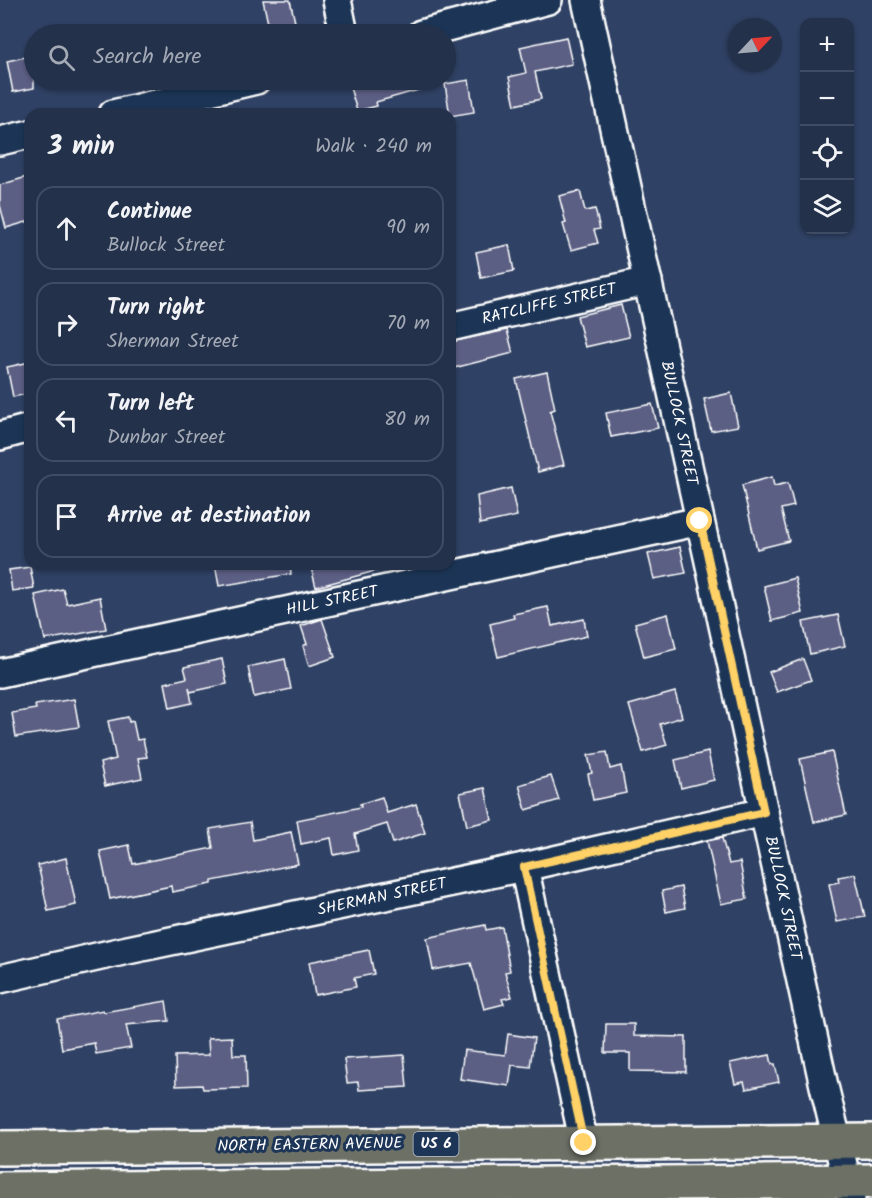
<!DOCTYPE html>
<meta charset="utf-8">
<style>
body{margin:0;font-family:Kalam,sans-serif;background:#2f3d55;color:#f1f3f6}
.controls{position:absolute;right:18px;top:18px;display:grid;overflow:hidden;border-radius:12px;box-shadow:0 2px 4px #0004}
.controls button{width:54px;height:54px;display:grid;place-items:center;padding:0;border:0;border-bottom:2px solid #404c63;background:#23314b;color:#f1f3f6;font:30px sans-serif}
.compass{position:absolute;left:728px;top:18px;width:54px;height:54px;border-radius:50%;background:#23314b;box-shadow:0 2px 4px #0004;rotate:64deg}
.stop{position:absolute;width:18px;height:18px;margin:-14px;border:4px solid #ffd166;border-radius:50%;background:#fff}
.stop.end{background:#ffd166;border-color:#fff;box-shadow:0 2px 6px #0008}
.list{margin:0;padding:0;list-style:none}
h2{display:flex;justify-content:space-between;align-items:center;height:78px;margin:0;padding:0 24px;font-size:26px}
h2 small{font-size:20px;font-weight:400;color:#a3a9b5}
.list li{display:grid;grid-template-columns:39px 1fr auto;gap:18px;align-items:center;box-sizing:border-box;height:84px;margin:0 12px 12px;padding:0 12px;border:2px solid #404c63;border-radius:18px}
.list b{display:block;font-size:22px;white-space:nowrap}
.list p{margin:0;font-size:20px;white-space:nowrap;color:#a3a9b5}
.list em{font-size:20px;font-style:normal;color:#a3a9b5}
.icon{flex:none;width:33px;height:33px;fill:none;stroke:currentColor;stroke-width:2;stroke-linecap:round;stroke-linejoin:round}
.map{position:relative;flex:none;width:872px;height:1198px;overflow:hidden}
.search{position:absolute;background:#23314b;box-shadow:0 2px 4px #0004;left:24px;top:24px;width:432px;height:66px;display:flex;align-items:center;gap:15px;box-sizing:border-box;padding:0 21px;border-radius:33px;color:#a3a9b5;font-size:22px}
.panel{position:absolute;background:#23314b;box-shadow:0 2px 4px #0004;left:24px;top:108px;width:432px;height:462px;border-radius:18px}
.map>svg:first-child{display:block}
.building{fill:#5b5f84;stroke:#fff;stroke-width:1.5}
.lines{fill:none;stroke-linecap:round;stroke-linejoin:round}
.minor-casing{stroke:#fff;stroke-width:32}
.primary-casing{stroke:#fff;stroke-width:38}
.minor{stroke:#1d3557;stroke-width:27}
.primary{stroke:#6c7065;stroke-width:33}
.route{stroke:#ffd166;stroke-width:8}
.labels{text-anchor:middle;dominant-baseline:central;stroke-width:6;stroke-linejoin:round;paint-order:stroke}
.shield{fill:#1d3557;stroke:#bbc2cd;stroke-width:1.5}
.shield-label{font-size:15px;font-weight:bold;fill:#fff}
.street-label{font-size:16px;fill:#fff;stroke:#1d3557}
</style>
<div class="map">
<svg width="872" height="1198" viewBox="0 0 872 1198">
<rect width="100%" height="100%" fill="#2f4164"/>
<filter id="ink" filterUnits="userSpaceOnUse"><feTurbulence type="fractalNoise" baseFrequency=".0167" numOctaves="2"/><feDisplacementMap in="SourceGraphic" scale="12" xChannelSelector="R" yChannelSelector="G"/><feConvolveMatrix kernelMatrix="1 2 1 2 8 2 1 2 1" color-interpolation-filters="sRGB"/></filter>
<g filter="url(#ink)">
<!-- building -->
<g class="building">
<polygon points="263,0 290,0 295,22 269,28"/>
<polygon points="566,37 572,64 535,72 541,99 515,105 509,77 526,73 520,47"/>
<polygon points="34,55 34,88 13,92 7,61"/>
<polygon points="363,80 435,80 436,85 376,102 377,106 357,111 349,84"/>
<polygon points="469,80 474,112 450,116 445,84"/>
<polygon points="30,176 30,221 6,228 0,205 0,185"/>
<polygon points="580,191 585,211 595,209 600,229 594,230 598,243 571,250 563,224 566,223 559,196"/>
<polygon points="509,245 514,271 481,278 476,252"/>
<polygon points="621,305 629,337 585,347 577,316"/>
<polygon points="507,330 513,353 450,369 450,342"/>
<polygon points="30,362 30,393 13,397 7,367"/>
<polygon points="547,372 555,409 550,411 564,465 538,472 516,379"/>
<polygon points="731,393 738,426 711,431 704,399"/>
<polygon points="652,404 658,428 611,437 606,413"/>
<polygon points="772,477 774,486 788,483 794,506 781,509 789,541 757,549 742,485"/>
<polygon points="511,488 517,516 480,524 477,496"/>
<polygon points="680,547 686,573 654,579 648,554"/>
<polygon points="215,564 290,564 291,574 219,586"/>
<polygon points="310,564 379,564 379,570 316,587"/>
<polygon points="30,567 34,588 12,591 9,570"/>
<polygon points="795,578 803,613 772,621 764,586"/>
<polygon points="63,589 67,604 100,597 106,629 45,640 35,595"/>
<polygon points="548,607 552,626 584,619 587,636 498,657 490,624 514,618 513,614"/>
<polygon points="668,614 676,649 644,657 635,623"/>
<polygon points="838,615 845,646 810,654 803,622"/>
<polygon points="322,619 335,657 309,666 303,646 307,644 301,626"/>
<polygon points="222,659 227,684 190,692 189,687 192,703 170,708 165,683 187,678 184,667"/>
<polygon points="285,659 291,689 254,697 248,667"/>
<polygon points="803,659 811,680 777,692 769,672"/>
<polygon points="675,692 682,717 660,724 667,745 643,752 629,705"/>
<polygon points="74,699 79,727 16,737 12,713 36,709 35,705"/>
<polygon points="128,717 129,722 133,721 137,740 143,739 147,757 138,758 142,778 105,786 100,763 116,759 108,721"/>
<polygon points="607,752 610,769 621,766 626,793 593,800 588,774 592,773 588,755"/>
<polygon points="708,752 714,780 681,788 675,760"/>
<polygon points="832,752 846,815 814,822 800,759"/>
<polygon points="551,776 559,800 526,810 519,785"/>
<polygon points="485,788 492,820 467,826 460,793"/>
<polygon points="382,797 387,813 416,804 425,833 393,843 387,824 355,834 358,850 334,855 331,838 301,844 297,820 361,807 360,804"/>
<polygon points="250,822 253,840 291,832 298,864 212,881 212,884 172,892 171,886 110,899 100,851 129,845 133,864 213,848 210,829"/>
<polygon points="722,838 729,864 740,862 747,899 721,904 707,841"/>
<polygon points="66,858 76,905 48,911 38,865"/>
<polygon points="855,874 865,917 837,922 829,884 839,882 838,877"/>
<polygon points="681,887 685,908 666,912 662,891"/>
<polygon points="485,925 486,930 502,927 510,971 505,972 512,997 502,999 504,1004 484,1009 471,963 433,970 427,938"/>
<polygon points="369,950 374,974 354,978 356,987 315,995 309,962"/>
<polygon points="166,1001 169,1021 126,1025 131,1048 96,1054 94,1043 62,1049 57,1019 103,1010 104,1012"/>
<polygon points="606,1024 634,1024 634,1036 686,1037 686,1072 630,1071 630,1053 605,1053"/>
<polygon points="508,1034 534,1038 530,1067 512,1065 509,1086 460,1079 464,1050 505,1055"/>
<polygon points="232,1037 233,1055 246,1055 247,1088 203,1089 202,1085 176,1086 175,1056 209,1055 208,1038"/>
<polygon points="404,1055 407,1087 359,1090 358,1082 347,1083 344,1059"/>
<polygon points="770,1055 772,1064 775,1064 779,1082 746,1089 744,1082 735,1084 730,1063"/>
</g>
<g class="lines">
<!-- minor casing -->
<g class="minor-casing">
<g id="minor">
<polyline points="337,0 344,34"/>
<polyline points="586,0 824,1086 851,1198"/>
<polyline points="421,34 548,0"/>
<polyline points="113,114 256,80"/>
<polyline points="0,141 30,134"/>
<polyline points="450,327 648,281"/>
<polyline points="0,436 30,428"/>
<polyline points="0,673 700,521"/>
<polyline points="524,867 584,1143"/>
<polyline points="0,979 123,951 524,867 764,812"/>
</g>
</g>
<!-- primary casing -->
<g class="primary-casing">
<g id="primary">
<polyline points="0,1148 872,1141"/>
<polyline points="0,1189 872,1181"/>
</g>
</g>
<!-- minor -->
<use href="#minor" class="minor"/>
<!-- primary -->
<use href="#primary" class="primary"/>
</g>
</g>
<g class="lines" filter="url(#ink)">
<!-- route -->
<polyline class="route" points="584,1143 524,867 764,812 700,521"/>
</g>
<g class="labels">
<!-- shield labels -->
<rect class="shield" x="413.5" y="1132" width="45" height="24" rx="4.5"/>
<g class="shield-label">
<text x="436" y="1144">US 6</text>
</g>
<!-- street labels -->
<g class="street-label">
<text transform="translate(549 304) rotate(-13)">RATCLIFFE STREET</text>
<text transform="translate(679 423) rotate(78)">BULLOCK STREET</text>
<text transform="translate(332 601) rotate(-12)">HILL STREET</text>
<text transform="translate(382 897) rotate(-12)">SHERMAN STREET</text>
<text transform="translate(783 898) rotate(78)">BULLOCK STREET</text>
<text transform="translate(310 1145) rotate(-1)">NORTH EASTERN AVENUE</text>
</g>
</g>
</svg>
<div class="controls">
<button>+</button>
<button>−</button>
<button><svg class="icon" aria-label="locate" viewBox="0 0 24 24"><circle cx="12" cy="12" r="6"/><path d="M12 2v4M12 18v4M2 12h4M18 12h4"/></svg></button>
<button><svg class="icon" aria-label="layers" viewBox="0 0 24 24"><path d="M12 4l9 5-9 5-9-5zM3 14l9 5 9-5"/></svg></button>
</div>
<svg class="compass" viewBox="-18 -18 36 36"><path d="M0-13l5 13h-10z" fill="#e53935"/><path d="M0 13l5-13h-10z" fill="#a3a9b5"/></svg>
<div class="stop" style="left:700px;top:521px"></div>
<div class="stop end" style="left:584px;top:1143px"></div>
<div class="search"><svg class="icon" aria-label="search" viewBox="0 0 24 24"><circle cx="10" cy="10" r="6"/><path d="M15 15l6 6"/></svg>Search here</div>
<section class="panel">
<h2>3 min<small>Walk · 240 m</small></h2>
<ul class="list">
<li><svg class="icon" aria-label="ahead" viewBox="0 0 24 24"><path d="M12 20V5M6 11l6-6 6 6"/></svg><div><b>Continue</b><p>Bullock Street</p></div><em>90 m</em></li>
<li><svg class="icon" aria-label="right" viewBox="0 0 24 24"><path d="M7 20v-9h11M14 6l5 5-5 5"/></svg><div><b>Turn right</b><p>Sherman Street</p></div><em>70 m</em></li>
<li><svg class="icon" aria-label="left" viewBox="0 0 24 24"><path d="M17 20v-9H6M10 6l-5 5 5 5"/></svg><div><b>Turn left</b><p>Dunbar Street</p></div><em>80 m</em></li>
<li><svg class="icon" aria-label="arrive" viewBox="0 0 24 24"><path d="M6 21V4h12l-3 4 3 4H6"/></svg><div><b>Arrive at destination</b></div></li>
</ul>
</section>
</div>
